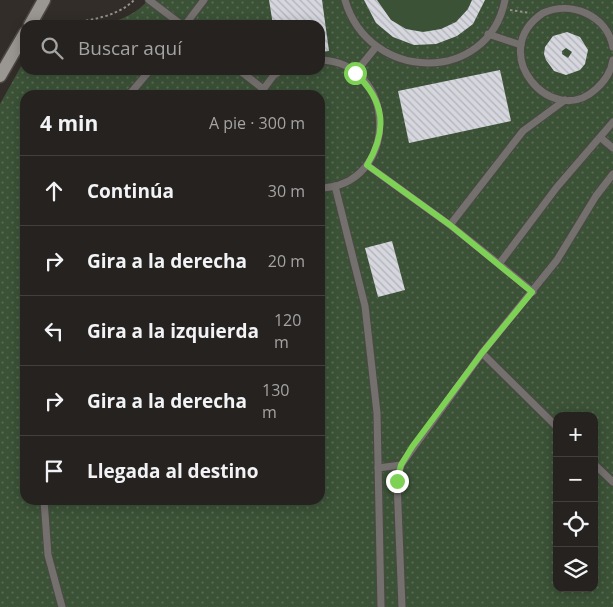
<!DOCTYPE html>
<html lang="es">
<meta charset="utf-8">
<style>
body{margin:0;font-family:"Open Sans",sans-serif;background:#2e2a28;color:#f1f3f6}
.controls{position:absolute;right:15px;bottom:15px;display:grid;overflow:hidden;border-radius:10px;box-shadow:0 2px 12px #0003}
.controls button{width:45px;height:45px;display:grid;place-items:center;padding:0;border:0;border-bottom:1px solid #423f3d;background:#26221f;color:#f1f3f6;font:25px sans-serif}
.stop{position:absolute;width:15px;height:15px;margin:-11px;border:4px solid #7dd154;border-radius:50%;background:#fff}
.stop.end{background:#7dd154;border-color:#fff;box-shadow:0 1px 5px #0008}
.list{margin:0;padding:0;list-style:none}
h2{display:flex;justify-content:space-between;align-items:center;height:65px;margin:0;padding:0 20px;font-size:21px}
h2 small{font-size:16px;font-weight:400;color:#a4a4a4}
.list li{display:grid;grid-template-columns:32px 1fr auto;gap:15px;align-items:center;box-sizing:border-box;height:70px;padding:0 20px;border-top:1px solid #423f3d}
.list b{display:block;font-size:19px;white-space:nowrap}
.list em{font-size:16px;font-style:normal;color:#a4a4a4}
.icon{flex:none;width:28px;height:28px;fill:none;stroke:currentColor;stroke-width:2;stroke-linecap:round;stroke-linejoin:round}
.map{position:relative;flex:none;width:613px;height:607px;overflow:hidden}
.search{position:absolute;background:#26221f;box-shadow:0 2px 12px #0003;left:20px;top:20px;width:305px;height:55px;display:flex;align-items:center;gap:12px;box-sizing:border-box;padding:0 18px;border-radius:15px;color:#a4a4a4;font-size:19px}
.panel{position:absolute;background:#26221f;box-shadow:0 2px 12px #0003;left:20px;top:90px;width:305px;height:415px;border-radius:15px}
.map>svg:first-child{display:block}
.grass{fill:url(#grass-dots);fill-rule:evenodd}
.garden{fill:#3b5237}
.building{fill:url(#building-back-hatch);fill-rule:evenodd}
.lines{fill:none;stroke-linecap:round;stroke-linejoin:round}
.service-casing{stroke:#4d4844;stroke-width:9}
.secondary-casing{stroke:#4d4844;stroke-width:15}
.path{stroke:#94908d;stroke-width:2;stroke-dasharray:2.5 2.5;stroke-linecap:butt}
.service{stroke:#73706e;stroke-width:7}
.secondary{stroke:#9a9692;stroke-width:12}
.route{stroke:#7dd154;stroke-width:6}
</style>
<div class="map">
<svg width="613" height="607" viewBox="0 0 613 607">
<defs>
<pattern id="grass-dots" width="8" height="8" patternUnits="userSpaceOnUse" patternTransform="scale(1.25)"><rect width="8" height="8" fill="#3b5237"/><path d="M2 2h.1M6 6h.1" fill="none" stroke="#586b54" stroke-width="1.8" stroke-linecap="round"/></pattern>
<pattern id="building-back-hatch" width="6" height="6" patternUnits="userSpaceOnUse" patternTransform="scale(1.25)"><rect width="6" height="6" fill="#d6d6de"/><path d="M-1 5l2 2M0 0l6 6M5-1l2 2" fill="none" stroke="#b2b2b8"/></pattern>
</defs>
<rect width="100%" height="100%" fill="#322d29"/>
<!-- grass -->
<path class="grass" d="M148,0H613V607H0V104L25,59V70H320V25H105C120,20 138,13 148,0ZM25,95H320V500H25ZM557,416H594V588H557Z"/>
<!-- garden -->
<path class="garden" d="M377,0H472C454,39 394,43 377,0Z"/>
<!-- building -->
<g class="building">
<polygon points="269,0 322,0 329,51 320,52 320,25 273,25"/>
<polygon points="364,0 377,0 391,20 406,29 423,32 441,29 456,22 468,9 472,0 485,0 473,24 457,36 436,44 414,45 393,37 376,23"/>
<path d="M567,32L580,37L588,50L585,64L580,70L566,75L554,71L546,60L544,54L545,47L553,36ZM566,48L572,52L568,58L562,54V51Z"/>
<polygon points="500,70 511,121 409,143 398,91"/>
<polygon points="392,241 405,290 378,297 365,248"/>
</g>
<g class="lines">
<!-- service casing -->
<g class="service-casing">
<g id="service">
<polyline points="149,0 182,25"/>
<path d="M345,0C369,83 488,85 505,0"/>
<polyline points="185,25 204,0"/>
<polyline points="488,34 521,45"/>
<path d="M613,47C607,16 572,0 543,13C485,52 552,130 596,89C605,81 611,72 613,60"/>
<path d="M320,60C399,62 400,186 320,188"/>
<polyline points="239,70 262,88"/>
<polyline points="355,73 376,47"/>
<polyline points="129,95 150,70"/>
<polyline points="259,95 274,75 282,70"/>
<polyline points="601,138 613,148"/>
<polyline points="367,165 450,225 523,131 565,100"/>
<polyline points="335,186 365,306 377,413 381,607"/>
<polyline points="450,225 499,264 557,187 613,122"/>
<polyline points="499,264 533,292"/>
<polyline points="482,353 557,427"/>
<polyline points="594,464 613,482"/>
<polyline points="378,468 401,465"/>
<polyline points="44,500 48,555 62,607"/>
<polyline points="402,607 397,481 401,465 482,353 557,260 596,196 613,174"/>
</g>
</g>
<!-- secondary casing -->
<g class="secondary-casing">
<g id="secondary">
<polyline points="30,25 44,0"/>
<polyline points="0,76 25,33"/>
</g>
</g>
<!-- path -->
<g class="path">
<polyline points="510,10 530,13"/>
<path d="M46,23C72,24 115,20 134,0"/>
</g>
<!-- service -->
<use href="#service" class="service"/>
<!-- secondary -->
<use href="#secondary" class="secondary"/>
</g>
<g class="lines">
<!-- route -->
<path class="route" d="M355,73C385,101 388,130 367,165L450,225L532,292L482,353L412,447L401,465L397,481"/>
</g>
</svg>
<div class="controls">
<button>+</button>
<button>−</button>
<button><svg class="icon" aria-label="locate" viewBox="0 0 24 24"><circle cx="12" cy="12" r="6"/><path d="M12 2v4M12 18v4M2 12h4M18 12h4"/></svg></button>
<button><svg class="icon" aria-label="layers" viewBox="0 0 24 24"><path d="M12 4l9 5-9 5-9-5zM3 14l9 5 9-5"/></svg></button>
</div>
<div class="stop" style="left:355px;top:73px"></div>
<div class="stop end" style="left:397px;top:481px"></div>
<div class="search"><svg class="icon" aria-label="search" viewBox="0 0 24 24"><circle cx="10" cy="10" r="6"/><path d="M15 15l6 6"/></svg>Buscar aquí</div>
<section class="panel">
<h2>4 min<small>A pie · 300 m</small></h2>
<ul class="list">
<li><svg class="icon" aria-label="ahead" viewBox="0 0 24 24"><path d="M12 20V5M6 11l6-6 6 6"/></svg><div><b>Continúa</b></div><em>30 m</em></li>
<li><svg class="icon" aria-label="right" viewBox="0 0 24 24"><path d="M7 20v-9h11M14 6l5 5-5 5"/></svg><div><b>Gira a la derecha</b></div><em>20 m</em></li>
<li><svg class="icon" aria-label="left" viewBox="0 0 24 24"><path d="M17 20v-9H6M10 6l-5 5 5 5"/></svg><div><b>Gira a la izquierda</b></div><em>120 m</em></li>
<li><svg class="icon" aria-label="right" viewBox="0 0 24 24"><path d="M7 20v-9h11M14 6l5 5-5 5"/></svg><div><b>Gira a la derecha</b></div><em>130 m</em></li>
<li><svg class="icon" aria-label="arrive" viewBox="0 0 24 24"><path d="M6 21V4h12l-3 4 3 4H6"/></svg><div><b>Llegada al destino</b></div></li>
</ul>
</section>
</div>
